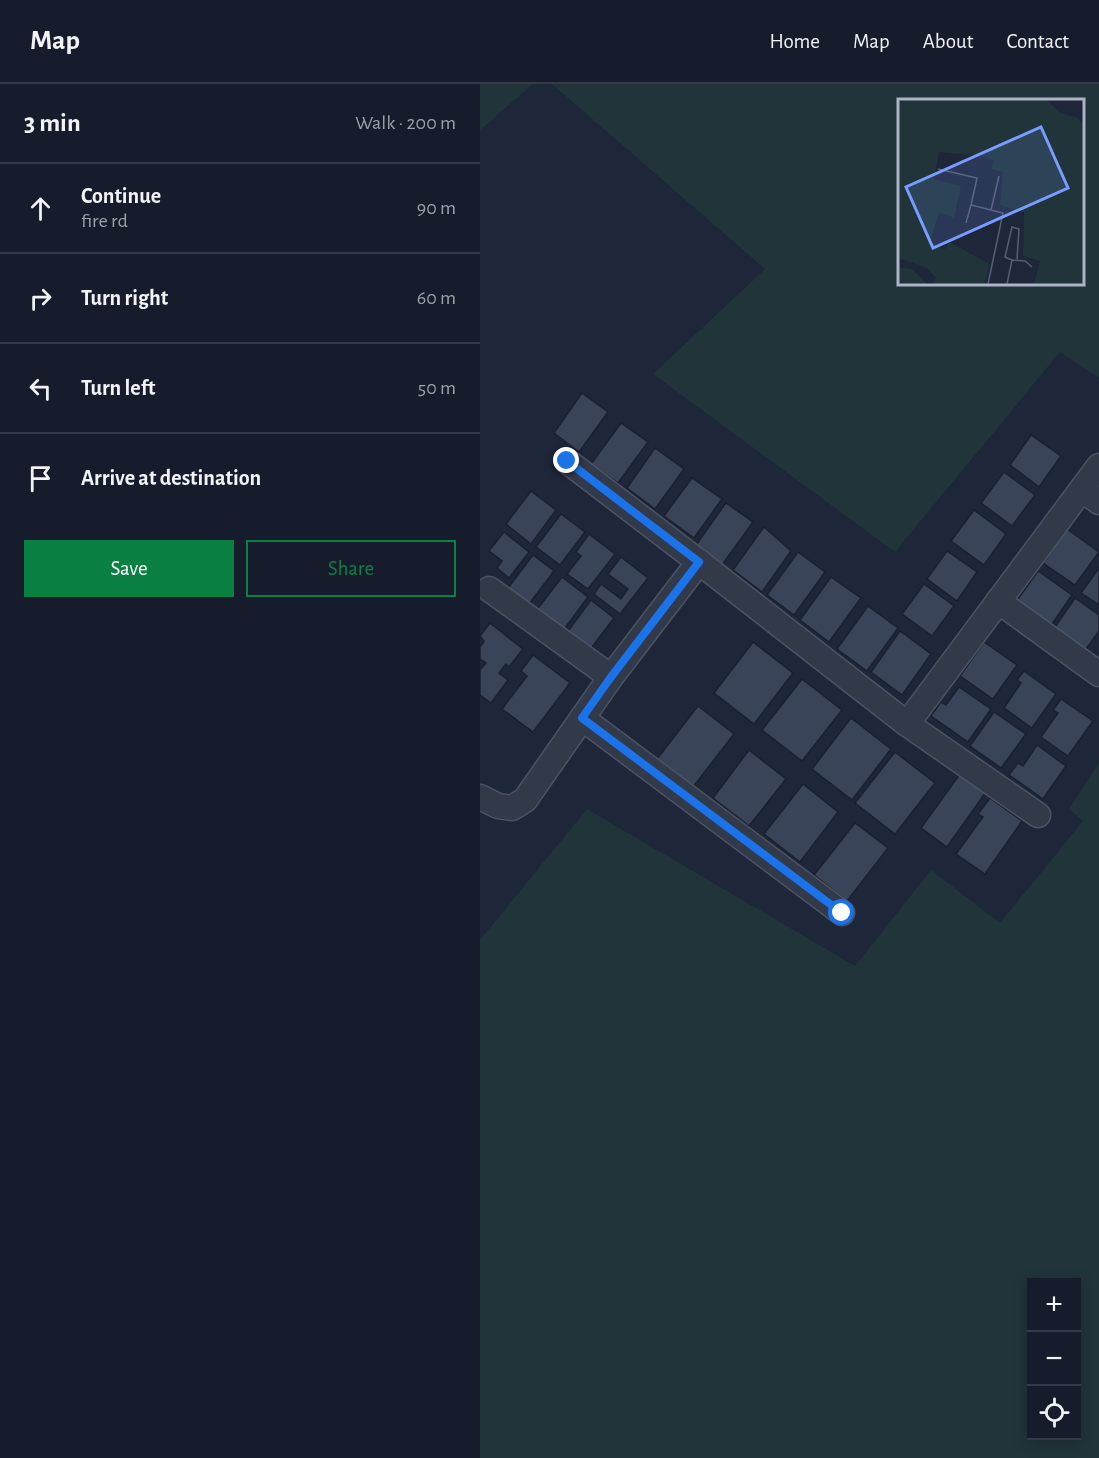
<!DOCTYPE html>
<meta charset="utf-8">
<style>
body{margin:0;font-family:"Alegreya Sans",sans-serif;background:#1f2533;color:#f1f3f6}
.controls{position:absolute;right:18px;bottom:18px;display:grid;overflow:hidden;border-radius:0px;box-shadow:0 3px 15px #0003}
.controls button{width:54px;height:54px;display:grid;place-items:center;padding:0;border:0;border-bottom:2px solid #353a47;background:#161c2b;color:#f1f3f6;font:30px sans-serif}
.stop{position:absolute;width:18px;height:18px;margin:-14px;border:4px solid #1a73e8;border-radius:50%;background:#fff}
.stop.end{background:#1a73e8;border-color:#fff;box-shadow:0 2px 6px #0008}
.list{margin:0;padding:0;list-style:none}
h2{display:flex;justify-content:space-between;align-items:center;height:78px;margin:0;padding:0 24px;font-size:26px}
h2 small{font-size:20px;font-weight:400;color:#9ea1a9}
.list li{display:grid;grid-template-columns:39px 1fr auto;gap:18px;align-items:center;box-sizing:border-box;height:90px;padding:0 24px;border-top:2px solid #353a47}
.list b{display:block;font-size:22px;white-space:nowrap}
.list p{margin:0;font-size:20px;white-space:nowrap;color:#9ea1a9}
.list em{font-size:20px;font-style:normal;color:#9ea1a9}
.actions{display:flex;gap:12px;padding:18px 24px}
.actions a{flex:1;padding:14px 0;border:2px solid #0b8043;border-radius:0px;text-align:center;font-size:21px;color:#0b8043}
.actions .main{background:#0b8043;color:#fff}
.icon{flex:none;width:33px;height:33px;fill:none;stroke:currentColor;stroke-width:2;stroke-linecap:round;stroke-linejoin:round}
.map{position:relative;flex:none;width:619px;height:1374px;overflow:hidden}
header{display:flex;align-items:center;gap:36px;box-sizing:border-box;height:84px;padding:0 30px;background:#161c2b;border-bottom:2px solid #353a47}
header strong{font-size:28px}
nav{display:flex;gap:33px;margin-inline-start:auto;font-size:21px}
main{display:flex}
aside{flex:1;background:#161c2b}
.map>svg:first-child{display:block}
.green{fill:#20343a;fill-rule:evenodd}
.building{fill:#3a4459;stroke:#1a2030;stroke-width:1.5}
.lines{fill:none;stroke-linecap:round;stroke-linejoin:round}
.street-casing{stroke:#4c5364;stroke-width:27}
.street{stroke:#323949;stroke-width:24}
.route{stroke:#1a73e8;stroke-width:8}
.inset-road{fill:none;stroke:#575e71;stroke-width:1.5}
.view{fill:#789cff;fill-opacity:0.15;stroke:#789cff;stroke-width:3}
.inset-edge{fill:none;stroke:#acb3c6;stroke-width:3}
</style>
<header>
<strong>Map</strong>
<nav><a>Home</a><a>Map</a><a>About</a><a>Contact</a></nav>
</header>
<main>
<aside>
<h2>3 min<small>Walk · 200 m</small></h2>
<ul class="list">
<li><svg class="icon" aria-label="ahead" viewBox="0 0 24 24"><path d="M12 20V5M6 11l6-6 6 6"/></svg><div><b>Continue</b><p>fire rd</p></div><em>90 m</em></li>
<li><svg class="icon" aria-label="right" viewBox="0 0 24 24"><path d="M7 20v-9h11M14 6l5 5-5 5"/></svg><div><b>Turn right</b></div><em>60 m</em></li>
<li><svg class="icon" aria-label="left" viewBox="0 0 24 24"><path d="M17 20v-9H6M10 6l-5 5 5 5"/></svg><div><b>Turn left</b></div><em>50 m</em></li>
<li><svg class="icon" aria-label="arrive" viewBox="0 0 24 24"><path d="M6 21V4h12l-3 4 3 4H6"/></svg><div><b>Arrive at destination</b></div></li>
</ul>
<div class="actions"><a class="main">Save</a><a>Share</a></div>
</aside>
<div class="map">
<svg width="619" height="1374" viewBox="0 0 619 1374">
<rect width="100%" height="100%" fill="#1e2639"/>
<!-- green -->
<g class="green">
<polygon points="0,0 53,0 0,46"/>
<path d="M72,0H619V294L580,268L415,468L173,290L285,185ZM602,16V200H419V16Z"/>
<path d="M619,679V1374H0V856L107,725L375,882L451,786L520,839L603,737L589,725ZM596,1198V1352H552V1198Z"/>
</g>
<!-- building -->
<g class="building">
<polygon points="102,309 128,328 99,368 74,349"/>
<polygon points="141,339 168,358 138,399 111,380"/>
<polygon points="551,351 581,372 559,403 530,381"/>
<polygon points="175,364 204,385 175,425 147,404"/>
<polygon points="524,388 555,411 532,442 501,419"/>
<polygon points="212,394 242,415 214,454 184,432"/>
<polygon points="51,407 76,426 51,460 26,440"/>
<polygon points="246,419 273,438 242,481 216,461"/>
<polygon points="494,426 526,450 504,481 471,457"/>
<polygon points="81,430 105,448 80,481 56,463"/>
<polygon points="284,443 311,467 282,508 253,486"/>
<polygon points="587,445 619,468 595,501 563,479"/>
<polygon points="24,448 49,468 29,494 17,484 22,477 9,467"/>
<polygon points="109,450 135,470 108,505 87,490 101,472 96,468"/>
<polygon points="467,467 497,488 477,517 447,495"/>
<polygon points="318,468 345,488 314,531 287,511"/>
<polygon points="53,471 74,487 49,520 28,504"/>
<polygon points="141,473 168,494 140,530 114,510 121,500 141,515 148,505 128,490"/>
<polygon points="619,484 619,521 601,509"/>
<polygon points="558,487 592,511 570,543 535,519"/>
<polygon points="82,493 108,513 82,548 56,527"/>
<polygon points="351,493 381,514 349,558 320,536"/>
<polygon points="444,500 474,522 452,552 422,530"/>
<polygon points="595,514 619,531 619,547 604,568 573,546"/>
<polygon points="111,516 134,534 109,567 86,550"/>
<polygon points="388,522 418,544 387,587 357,565"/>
<polygon points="10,539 43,565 29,583 26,580 19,589 28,596 11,619 0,611 0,586 6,579 0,575 0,563 4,557 0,552"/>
<polygon points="420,547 451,570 422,611 391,588"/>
<polygon points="273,558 313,589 274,640 234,609"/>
<polygon points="504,558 537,581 513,615 480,592"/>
<polygon points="53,571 90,599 53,648 22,625 47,592 41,587"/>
<polygon points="544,587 576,610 552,644 524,624 541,599 537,596"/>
<polygon points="322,595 362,626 322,677 282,646"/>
<polygon points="479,603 511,625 488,658 451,632 461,618 466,621"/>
<polygon points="581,615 613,637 588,672 561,653 578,629 573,626"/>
<polygon points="218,622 254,650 213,703 177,675"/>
<polygon points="514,628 546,650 521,684 490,662"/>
<polygon points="371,634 411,665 372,716 332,685"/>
<polygon points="557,661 586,682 563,715 529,691 538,679 543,682"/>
<polygon points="269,666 306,695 269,742 233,714"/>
<polygon points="415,668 455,699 415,750 375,719"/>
<polygon points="480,690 506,708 467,763 441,744"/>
<polygon points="323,700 358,728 320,778 284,750"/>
<polygon points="510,714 542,737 505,790 476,770 503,733 498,730"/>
<polygon points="375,739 408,764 367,817 334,791"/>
</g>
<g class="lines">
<!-- street casing -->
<g class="street-casing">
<g id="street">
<polyline points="87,377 219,478"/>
<polyline points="602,405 619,418"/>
<polyline points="9,505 131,593"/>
<polyline points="518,517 619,590"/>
<polyline points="102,634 362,829"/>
<polyline points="427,640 558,731"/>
<polyline points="0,713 18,722 32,724 45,716 131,593 219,478 427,640 619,382"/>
</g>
</g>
<!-- street -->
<use href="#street" class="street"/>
</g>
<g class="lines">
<!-- route -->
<polyline class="route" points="87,377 219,478 131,593 102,634 362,829"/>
</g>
<!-- overview -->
<g transform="translate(418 15)">
<rect width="186" height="186" fill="#1e2639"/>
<path d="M0,1H149L161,13L180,19L186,26V185H136L142,162L125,157L126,113L102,106L105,73L93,70L95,61L82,57L41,53L36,80L63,87L56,119L41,113L32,143L47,150L52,143L91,165L87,185H34L38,179L29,169L0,159ZM0,168L14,170L29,185H0Z" fill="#20343a"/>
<path class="inset-road" d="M40,70L79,79L73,106L105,114L90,185M93,111L101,77M68,124L73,106M114,161L107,158L114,128L121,130L119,160M109,185L114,161L127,162L134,168"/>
<path class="view" d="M143,28L170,89L35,149L8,88Z"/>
<rect width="186" height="186" class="inset-edge"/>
</g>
</svg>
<div class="controls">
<button>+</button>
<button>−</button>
<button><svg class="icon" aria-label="locate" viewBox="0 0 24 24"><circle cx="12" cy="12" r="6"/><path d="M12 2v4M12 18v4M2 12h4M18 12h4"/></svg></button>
</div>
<div class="stop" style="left:362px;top:829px"></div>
<div class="stop end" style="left:87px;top:377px"></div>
</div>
</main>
